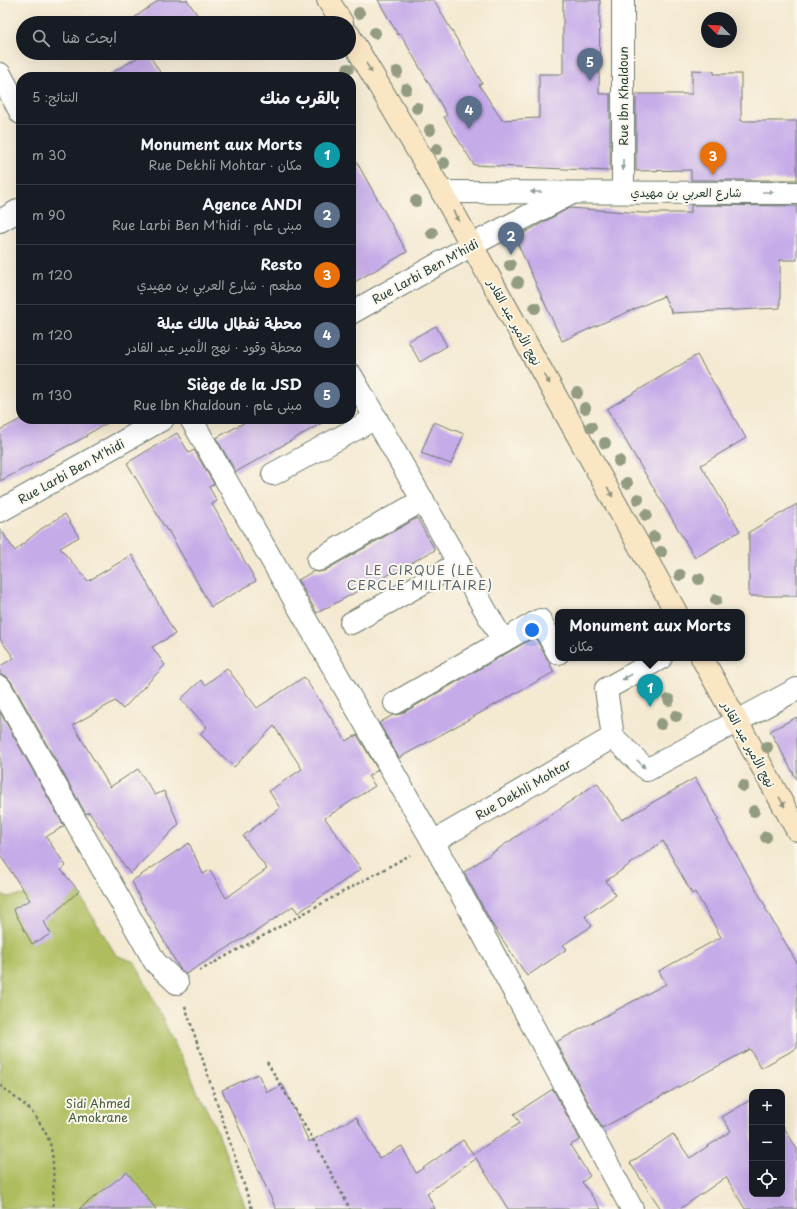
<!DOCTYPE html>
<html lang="ar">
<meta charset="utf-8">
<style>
body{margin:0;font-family:"Playpen Sans","Playpen Sans Arabic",sans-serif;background:#20242c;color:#f1f3f6;direction:rtl}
.controls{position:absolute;right:12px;bottom:12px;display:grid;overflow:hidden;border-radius:8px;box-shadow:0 4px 16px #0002}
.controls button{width:36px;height:36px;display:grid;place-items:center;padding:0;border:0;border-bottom:1px solid #363941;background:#171b24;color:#f1f3f6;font:20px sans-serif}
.compass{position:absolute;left:701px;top:12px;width:36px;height:36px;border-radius:50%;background:#171b24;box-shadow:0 4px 16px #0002;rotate:294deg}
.you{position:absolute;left:532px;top:630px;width:14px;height:14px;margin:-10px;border:3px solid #fff;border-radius:50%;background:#1a73e8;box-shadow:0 0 0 6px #1a73e833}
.badge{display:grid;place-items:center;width:26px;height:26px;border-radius:50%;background:#d690ce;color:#fff;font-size:13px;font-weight:700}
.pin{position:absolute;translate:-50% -33px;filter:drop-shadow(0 1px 2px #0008)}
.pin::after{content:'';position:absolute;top:21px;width:14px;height:12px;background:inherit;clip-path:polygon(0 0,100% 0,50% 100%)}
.popup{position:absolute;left:555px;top:609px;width:190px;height:52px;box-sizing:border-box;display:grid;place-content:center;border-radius:8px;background:#171b24;filter:drop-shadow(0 1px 3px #0005);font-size:13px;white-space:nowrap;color:#9ea1a6}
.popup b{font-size:15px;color:#f1f3f6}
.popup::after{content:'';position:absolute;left:50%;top:100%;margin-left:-8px;border:8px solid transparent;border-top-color:#171b24}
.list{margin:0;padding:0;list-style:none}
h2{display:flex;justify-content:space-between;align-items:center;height:52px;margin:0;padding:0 16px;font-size:17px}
h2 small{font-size:13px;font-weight:400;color:#9ea1a6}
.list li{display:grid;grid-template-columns:26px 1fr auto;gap:12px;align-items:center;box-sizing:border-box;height:60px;padding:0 16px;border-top:1px solid #363941}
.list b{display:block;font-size:15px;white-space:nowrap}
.list p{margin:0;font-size:13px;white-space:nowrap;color:#9ea1a6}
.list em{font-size:13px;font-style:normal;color:#9ea1a6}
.icon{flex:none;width:22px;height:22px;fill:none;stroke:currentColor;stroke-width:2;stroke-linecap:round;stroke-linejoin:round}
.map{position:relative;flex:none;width:797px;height:1209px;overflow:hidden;direction:ltr}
.search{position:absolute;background:#171b24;box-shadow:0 4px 16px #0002;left:16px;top:16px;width:340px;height:44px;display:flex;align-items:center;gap:10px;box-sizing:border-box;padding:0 14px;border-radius:22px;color:#9ea1a6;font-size:15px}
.panel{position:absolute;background:#171b24;box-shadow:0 4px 16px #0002;left:16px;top:72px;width:340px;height:352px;border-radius:16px;direction:rtl}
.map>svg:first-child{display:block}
.green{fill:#afbd5f;stroke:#677d4a}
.building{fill:#c6abe9}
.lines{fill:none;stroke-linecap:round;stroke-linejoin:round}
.street-casing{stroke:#6a796b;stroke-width:24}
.secondary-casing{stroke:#6a796b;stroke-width:24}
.path{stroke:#6a796b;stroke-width:2.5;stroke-dasharray:3 3;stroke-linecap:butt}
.street{stroke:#fff;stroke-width:22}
.secondary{stroke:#fbe6c4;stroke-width:22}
.tree{fill:#939c81}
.oneway{fill:#8d927c}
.oneway2{fill:#8f9e9a}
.labels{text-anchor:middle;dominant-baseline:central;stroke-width:4;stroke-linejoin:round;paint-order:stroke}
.street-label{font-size:12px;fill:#1f3d34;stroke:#fbf7ec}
.park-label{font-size:12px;fill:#435d3f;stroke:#fbf7ec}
.neighbourhood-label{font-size:13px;letter-spacing:1px;fill:#596473;stroke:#fbf7ec}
</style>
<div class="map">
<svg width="797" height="1209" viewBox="0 0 797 1209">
<rect width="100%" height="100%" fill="#fbf7ec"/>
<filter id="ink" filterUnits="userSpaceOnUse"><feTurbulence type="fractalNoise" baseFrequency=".025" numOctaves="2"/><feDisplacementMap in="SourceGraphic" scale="8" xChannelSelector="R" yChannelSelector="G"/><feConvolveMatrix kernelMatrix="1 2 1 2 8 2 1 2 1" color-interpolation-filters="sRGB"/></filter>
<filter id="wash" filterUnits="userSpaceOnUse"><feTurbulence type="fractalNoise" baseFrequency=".012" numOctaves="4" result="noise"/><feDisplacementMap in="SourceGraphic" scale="16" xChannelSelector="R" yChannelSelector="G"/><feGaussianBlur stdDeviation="0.9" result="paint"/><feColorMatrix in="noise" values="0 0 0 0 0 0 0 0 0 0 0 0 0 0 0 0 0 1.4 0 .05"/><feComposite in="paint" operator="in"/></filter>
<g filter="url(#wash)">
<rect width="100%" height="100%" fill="#f4e9d1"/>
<!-- green -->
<polygon class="green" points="76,889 116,955 135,962 219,1135 246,1209 0,1209 0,891 5,897"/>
<g id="blocks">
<!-- building -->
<g class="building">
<polygon points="159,0 187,0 203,23 127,23"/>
<polygon points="378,0 434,0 482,83 479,85 502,120 539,118 539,74 563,74 563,0 600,0 599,94 610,94 610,171 474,165 444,117 447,115 400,33 398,35"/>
<polygon points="145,53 148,53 163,77 105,77"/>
<polygon points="692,70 714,71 714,74 741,74 741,121 797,121 797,180 691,180 691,170 636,171 636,94 692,94"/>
<polygon points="351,152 407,252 351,284"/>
<polygon points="691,205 797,206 797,260 780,260 780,308 672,313 664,296 562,341 515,238 569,208 643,213 691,213"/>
<polygon points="436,326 447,346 420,362 408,341"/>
<polygon points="697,355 746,438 701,465 740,531 695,558 607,409"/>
<polygon points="21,419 115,419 86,435 87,436 0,481 0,430"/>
<polygon points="251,419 329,419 236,472 216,438"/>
<polygon points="434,422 464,434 451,464 421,453"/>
<polygon points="177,433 189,453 194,450 214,484 209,487 217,501 212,504 256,581 211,607 168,530 167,531 127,463"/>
<polygon points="797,504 797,596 749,596 749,532"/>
<polygon points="65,514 79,537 60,548 88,581 132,555 175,634 152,647 165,665 123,709 115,701 73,725 110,787 138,769 155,795 164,791 179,824 130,874 89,812 86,814 11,681 6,676 0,675 0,666 14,658 0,639 0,529 15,551 41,529"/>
<polygon points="417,518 435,550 317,613 298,580 314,571 318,572 324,571"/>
<polygon points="535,637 554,672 399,758 379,723 393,715 401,714"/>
<polygon points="227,668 257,708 304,677 346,741 357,735 378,770 368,776 375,786 325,818 361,869 298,913 293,906 251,935 250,934 186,974 180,969 141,901 132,881 189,843 203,874 210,870 226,898 267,869 243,836 280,808 269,791 302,769 274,726 234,767 200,734 207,727 181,699 201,680 205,685"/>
<polygon points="0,712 64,826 46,837 66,866 61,870 79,891 44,922 51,934 32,944 13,909 30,900 0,855"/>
<polygon points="797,717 797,780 770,731"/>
<polygon points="695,778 719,819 717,820 766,907 765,908 797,963 797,1048 761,1068 750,1049 602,1128 556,1042 666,984 659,971 721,937 695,892 692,894 663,841 606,881 616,895 585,916 592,926 563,945 567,949 527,976 492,924 464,872 529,828 530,829 597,783 622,820"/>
<polygon points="258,1074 267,1092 283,1085 309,1142 356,1117 379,1158 402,1146 416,1173 463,1140 473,1154 520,1123 514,1114 553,1089 580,1140 570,1145 590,1176 582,1182 601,1209 508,1209 476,1158 427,1193 435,1209 276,1209 222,1090"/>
<polygon points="752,1099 752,1194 782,1194 782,1124 797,1149 797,1209 745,1209 726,1177 680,1209 661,1209 630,1163 673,1134 690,1158 731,1131 722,1117"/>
<polygon points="127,1172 156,1209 79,1209"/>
</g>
</g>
</g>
<g filter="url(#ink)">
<use href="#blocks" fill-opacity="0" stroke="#6a796b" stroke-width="1"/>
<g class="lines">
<!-- street casing -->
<g class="street-casing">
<g id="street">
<polyline points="0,74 21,113"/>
<polyline points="442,192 797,193"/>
<polyline points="623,192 623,0"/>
<polyline points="0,221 21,209"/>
<polyline points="351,313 472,245 572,193"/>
<polyline points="351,375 503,641 540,620 558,653"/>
<polyline points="191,419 433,842 632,1209"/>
<polyline points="273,474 376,418"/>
<polyline points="0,511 163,419"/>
<polyline points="318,560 423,500"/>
<polyline points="351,623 459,563"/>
<polyline points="661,658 606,689 613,737 647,770 797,689"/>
<polyline points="0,687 155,962 177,983"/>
<polyline points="395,703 503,641"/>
<polyline points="433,842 613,737"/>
</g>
</g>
<!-- secondary casing -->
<g class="secondary-casing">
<g id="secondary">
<polyline points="328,0 342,23"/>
<polyline points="349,35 442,192 676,612"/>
<polyline points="702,658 797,830"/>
</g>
</g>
<!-- path -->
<g class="path">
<polyline points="199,971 410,855"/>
<polyline points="185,1006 252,1209"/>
<polyline points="267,1062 315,1143 350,1209"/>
<path d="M0,1085C9,1095 21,1100 30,1110C38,1119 49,1136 51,1148C55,1168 53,1189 53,1209"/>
</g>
<!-- street -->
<use href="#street" class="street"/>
<!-- secondary -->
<use href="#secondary" class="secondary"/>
</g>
<!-- trees -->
<g class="tree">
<circle cx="359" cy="13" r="6"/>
<circle cx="375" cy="33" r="6"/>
<circle cx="348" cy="69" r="6"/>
<circle cx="397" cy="72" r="6"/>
<circle cx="406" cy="89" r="6"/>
<circle cx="417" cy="108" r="6"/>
<circle cx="430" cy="130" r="6"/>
<circle cx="437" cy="149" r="6"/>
<circle cx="444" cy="163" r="6"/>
<circle cx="416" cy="201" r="6"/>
<circle cx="432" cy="233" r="6"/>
<circle cx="510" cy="265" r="6"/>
<circle cx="518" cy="282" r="6"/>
<circle cx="535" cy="308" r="6"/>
<circle cx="577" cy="393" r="6"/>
<circle cx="585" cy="408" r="6"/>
<circle cx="591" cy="427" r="6"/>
<circle cx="605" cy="443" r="6"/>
<circle cx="619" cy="461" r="6"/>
<circle cx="627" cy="483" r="6"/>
<circle cx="638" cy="499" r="6"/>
<circle cx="646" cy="515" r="6"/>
<circle cx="654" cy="537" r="6"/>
<circle cx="661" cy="552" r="6"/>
<circle cx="680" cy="575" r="6"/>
<circle cx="699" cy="579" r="6"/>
<circle cx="716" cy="600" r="6"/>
<circle cx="669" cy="700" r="6"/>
<circle cx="676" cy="716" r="6"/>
<circle cx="661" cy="724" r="6"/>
<circle cx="767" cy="747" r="6"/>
<circle cx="743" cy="786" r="6"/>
<circle cx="754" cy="811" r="6"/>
<circle cx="766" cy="837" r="6"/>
</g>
<!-- one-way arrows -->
<defs><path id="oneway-solid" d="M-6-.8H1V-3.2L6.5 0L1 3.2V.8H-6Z"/></defs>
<g class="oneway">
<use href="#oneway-solid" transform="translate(369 68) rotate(59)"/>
<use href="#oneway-solid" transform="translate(456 216) rotate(61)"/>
<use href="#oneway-solid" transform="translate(547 379) rotate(61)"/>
<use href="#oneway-solid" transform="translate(610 492) rotate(61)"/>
<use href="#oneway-solid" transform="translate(782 802) rotate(61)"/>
</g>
<g class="oneway2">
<use href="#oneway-solid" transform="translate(623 165) rotate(90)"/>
<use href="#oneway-solid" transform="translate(536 192) rotate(-180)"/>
<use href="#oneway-solid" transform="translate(768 192)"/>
<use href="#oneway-solid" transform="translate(627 677) rotate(150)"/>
<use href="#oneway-solid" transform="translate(641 764) rotate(45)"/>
</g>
</g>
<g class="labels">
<!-- street labels -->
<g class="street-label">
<text transform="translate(623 96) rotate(-90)">Rue Ibn Khaldoun</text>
<text x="686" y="192">شارع العربي بن مهيدي</text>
<text transform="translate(425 271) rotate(-29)">Rue Larbi Ben M'hidi</text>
<text transform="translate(515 322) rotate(61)">نهج الأمير عبد القادر</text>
<text transform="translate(71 471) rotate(-29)">Rue Larbi Ben M'hidi</text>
<text transform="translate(749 744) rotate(61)">نهج الأمير عبد القادر</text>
<text transform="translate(523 789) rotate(-30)">Rue Dekhli Mohtar</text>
</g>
<!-- park labels -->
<g class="park-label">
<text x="98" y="1103">Sidi Ahmed<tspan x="98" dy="14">Amokrane</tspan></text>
</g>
<!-- neighbourhood labels -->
<g class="neighbourhood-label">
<text x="420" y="569">LE CIRQUE (LE<tspan x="420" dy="15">CERCLE MILITAIRE)</tspan></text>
</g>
</g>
</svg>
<div class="controls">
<button>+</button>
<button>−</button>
<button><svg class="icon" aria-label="locate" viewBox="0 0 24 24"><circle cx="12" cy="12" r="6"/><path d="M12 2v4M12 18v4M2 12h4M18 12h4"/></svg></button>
</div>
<svg class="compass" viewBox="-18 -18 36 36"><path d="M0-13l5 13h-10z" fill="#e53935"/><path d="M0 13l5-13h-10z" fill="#9ea1a6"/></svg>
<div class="you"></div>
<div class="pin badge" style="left:650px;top:707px;background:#0f9aa8">1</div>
<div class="popup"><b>Monument aux Morts</b>مكان</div>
<div class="pin badge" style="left:511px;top:255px;background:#5c6f8a">2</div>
<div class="pin badge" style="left:713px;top:175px;background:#e8710a">3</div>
<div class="pin badge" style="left:469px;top:129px;background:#5c6f8a">4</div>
<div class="pin badge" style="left:590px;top:81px;background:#5c6f8a">5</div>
<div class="search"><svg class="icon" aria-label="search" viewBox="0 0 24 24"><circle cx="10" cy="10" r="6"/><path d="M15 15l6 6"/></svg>ابحث هنا</div>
<section class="panel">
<h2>بالقرب منك<small>النتائج: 5</small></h2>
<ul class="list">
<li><span class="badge" style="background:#0f9aa8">1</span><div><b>Monument aux Morts</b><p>مكان · Rue Dekhli Mohtar</p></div><em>30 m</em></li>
<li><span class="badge" style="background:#5c6f8a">2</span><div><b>Agence ANDI</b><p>مبنى عام · Rue Larbi Ben M'hidi</p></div><em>90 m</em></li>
<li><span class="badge" style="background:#e8710a">3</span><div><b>Resto</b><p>مطعم · شارع العربي بن مهيدي</p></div><em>120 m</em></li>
<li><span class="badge" style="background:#5c6f8a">4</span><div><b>محطة نفطال مالك عبلة</b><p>محطة وقود · نهج الأمير عبد القادر</p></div><em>120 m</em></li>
<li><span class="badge" style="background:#5c6f8a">5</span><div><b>Siège de la JSD</b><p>مبنى عام · Rue Ibn Khaldoun</p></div><em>130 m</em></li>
</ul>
</section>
</div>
